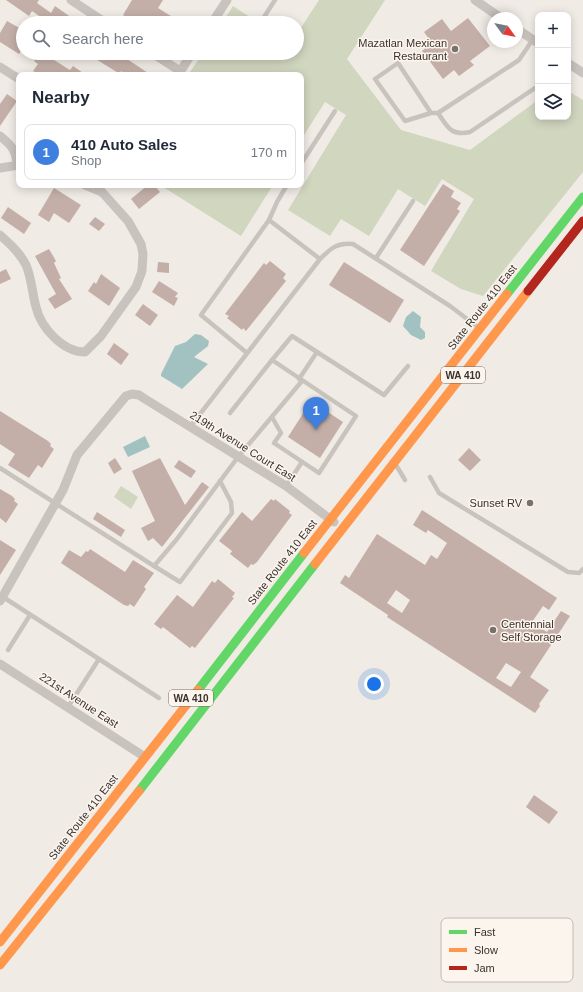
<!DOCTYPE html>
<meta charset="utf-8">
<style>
body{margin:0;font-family:Helvetica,sans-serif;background:#f2f2f3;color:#1f2937}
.controls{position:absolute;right:12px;top:12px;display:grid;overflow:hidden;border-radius:8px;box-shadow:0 2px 10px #0003}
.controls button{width:36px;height:36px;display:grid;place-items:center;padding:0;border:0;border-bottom:1px solid #e0e1e3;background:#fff;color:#1f2937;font:20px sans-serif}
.compass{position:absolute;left:487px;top:12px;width:36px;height:36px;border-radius:50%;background:#fff;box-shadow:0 2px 10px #0003;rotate:123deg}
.you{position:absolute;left:374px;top:684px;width:14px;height:14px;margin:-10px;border:3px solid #fff;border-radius:50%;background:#1a73e8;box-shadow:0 0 0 6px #1a73e833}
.badge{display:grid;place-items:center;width:26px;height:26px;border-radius:50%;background:#7a716c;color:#fff;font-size:13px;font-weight:700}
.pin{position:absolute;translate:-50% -33px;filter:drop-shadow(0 1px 2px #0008)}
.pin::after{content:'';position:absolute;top:21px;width:14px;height:12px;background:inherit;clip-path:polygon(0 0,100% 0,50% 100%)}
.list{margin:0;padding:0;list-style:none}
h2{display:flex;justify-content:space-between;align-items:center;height:52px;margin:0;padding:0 16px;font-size:17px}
h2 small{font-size:13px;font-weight:400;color:#747a83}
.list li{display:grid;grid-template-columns:26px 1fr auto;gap:12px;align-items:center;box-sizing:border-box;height:56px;margin:0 8px 8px;padding:0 8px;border:1px solid #e0e1e3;border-radius:8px}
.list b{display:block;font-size:15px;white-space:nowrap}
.list p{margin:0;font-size:13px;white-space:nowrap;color:#747a83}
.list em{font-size:13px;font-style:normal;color:#747a83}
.icon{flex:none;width:22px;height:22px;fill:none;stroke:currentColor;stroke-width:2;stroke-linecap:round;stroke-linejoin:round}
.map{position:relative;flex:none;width:583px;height:992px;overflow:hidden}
.search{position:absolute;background:#fff;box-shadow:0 2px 10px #0003;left:16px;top:16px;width:288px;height:44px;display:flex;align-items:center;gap:10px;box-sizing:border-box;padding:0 14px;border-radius:22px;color:#747a83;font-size:15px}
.panel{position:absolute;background:#fff;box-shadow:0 2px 10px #0003;left:16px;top:72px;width:288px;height:116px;border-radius:8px}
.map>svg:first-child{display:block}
.green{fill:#d1d6bf}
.water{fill:#a1c2c1}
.building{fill:#c3afa7;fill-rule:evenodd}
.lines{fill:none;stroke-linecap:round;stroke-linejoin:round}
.lane{stroke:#c9c3be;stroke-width:4.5}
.street{stroke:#c9c3be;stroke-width:9}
.fast{stroke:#63d668;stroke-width:9}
.slow{stroke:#ff974d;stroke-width:9}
.jam{stroke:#b3261e;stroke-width:9}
.poi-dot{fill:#7a716c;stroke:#fbf5ee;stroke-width:1.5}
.labels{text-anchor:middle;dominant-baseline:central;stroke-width:3;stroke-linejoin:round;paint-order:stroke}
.shield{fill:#fbf5ee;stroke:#756b66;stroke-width:1}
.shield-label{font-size:10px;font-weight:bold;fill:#3b302b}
.poi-label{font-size:11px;fill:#3b302b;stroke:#fbf5ee;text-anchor:end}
.street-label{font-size:11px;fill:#3b302b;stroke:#fbf5ee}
.key{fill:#fbf5ee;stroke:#c1bab4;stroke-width:1}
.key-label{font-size:11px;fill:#3b302b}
</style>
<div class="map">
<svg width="583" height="992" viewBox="0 0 583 992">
<rect width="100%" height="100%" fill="#f0ebe5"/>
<!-- green -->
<g class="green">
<polygon points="319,0 385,0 347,59 401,130 470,150 538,100 538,117 568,117 568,91 583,100 583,172 483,296 461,289 431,271 474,199 442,179 425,206 398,189 369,236 341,219 330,236 288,210 346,115 325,102 301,140 301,75 188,75 203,53 297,53 297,34"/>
<polygon points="233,6 259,23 222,23"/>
<polygon points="160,185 273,185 241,236"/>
<polygon points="121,486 138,497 131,509 114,497"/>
</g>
<!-- water -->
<g class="water">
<polygon points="413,311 421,317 420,327 425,332 425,338 421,340 411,335 403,326 406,317"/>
<polygon points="195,334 201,335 209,341 208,346 194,357 208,364 182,389 161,376 161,374 175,346 186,342"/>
<polygon points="145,436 150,447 128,457 123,447"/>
</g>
<!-- building -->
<g class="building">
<polygon points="6,0 39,0 37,3 51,13 55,6 79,23 43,23 45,20 32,11 29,16"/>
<polygon points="132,0 163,0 158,8 182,23 136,23 123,15"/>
<polygon points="468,18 490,46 470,61 474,65 459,76 454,70 443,79 422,51 428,46 425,42 429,39 424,32 442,19 451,31"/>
<polygon points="7,21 23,30 23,47 19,54 0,42 0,33"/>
<polygon points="39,53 59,53 54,60 70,70 73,66 86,75 40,75 33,71 38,64 34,61"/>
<polygon points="86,53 118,53 151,75 128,75 121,71 120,74"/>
<polygon points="7,94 17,101 0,126 0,104"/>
<polygon points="443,184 454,191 451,197 461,203 457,209 460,211 424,266 400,250"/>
<polygon points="148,185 154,185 160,192 139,209 131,199"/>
<polygon points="54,188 81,205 69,223 54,213 49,222 38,215"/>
<polygon points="8,207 31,223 24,234 1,218"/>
<polygon points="95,217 105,224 99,231 89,224"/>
<polygon points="49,249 56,261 54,263 61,278 59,279 72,299 55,309 48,299 56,294 35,256"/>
<polygon points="270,261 286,274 283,278 286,281 246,331 243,328 242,330 227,318 229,316 225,314 264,263 266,265"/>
<polygon points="158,262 169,263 169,273 157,272"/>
<polygon points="344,262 404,300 390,323 329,285"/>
<polygon points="6,269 11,279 0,284 0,272"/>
<polygon points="101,274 120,288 109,306 88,291 94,282 96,284"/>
<polygon points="159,281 178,293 175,297 178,298 174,306 152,292"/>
<polygon points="143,304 158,315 150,326 135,315"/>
<polygon points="114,343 129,354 121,365 107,354"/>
<polygon points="311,401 343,422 320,458 288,437"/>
<polygon points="0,411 48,441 51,444 50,446 54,449 42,468 38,465 29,478 8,465 15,454 0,444"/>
<polygon points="469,448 481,460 470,471 458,460"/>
<polygon points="115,458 122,469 114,474 108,463"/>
<polygon points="160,458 185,505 202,482 209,487 162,547 153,538 148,541 141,528 155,521 132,471"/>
<polygon points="179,460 196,471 191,478 174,467"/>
<polygon points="0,489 12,496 15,499 14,501 18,504 6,523 0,518"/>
<polygon points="271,499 274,501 275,499 290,511 289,513 292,515 257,562 253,565 251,564 248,568 230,554 232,551 219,541 242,512 252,521"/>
<path d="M422,510L557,598L549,610L543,606L532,622L547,632L561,611L570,616L530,677L549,690L539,704L540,706L535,713L387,617L388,615L340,583L345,575L349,578L377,534L425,565L431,555L437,559L447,543L428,530L426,533L413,525ZM396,590L410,600L402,613L387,603ZM506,663L521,672L511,687L496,678Z"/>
<polygon points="97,512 125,530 121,537 93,519"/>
<polygon points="0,540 16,550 0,575"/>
<polygon points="90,549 125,572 133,560 154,573 144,587 146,589 134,607 130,604 128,606 124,605 61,563 69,550 81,557 86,551 88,552"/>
<polygon points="218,579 235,593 232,597 234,598 195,648 192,646 190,648 163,627 161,629 154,624 177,595 193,607 212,581 215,583"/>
<polygon points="534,795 558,812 549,824 526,807"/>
</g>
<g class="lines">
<!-- lane -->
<g class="lane">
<polyline points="264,17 275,0"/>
<polyline points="431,113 405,121 375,79 398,63 431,113 438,113 519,60 533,39"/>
<path d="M438,113C448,128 451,136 470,132L538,86"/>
<polyline points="301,164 335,111"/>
<polyline points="269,220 320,259"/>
<polyline points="376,258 413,201"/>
<polyline points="247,353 201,315 269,220 277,202 287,185"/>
<polyline points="272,360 292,336 384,395 408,366"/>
<polyline points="299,379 317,352"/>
<polyline points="230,413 272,360 356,416 319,473 274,443 281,433 272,417"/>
<path d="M190,427L320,259C331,248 338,242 353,244L450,306L479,328"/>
<polyline points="396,465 405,480"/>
<polyline points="0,468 154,566 177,539 238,457 302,381"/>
<polyline points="430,477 439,493 568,572 579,573 583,569"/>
<polyline points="286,486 302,462"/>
<polyline points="154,566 180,582 232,513 231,502 220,481"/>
<polyline points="3,597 99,659"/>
<polyline points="8,650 30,615"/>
<polyline points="68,707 99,659 159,698"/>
</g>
<!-- street -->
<g class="street">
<polyline points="71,0 106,23"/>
<polyline points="475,0 501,18"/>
<polyline points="212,23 227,0"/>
<polyline points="517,29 538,43"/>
<polyline points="152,53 180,71"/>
<polyline points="568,63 583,73"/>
<polyline points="0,67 19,79"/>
<polyline points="178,75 192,53"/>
<path d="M0,136C11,145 16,150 17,164"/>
<polyline points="0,168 19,165"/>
<path d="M0,235C10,244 20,253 26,265C32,279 32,293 36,307C41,328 63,352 85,352L101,336L136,287L142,271L143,254L141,244L128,221L102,192L85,185"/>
<polyline points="0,601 63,490 77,455 126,396 132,394 139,395 145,399 286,486 334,522"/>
<polyline points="0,664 145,757"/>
</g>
<!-- fast -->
<g class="fast">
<polyline points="507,294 583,197"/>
<polyline points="198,690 304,553"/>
<polyline points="139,791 315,564"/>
</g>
<!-- slow -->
<g class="slow">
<polyline points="304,553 507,294"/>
<polyline points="315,564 528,291"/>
<polyline points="0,942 198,690"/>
<polyline points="0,965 139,791"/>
</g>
<!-- jam -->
<polyline class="jam" points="528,291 583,221"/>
</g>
<!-- markers -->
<g class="poi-dot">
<circle cx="455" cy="49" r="4"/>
<circle cx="530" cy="503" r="4"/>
<circle cx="493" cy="630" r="4"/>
</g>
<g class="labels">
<!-- shield labels -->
<g class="shield">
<rect x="441" y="367" width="44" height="16" rx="3"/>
<rect x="169" y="690" width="44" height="16" rx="3"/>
</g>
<g class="shield-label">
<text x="463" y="375">WA 410</text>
<text x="191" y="698">WA 410</text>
</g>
<!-- poi labels -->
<g class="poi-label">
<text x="447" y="43">Mazatlan Mexican<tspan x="447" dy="13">Restaurant</tspan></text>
<text x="522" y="503">Sunset RV</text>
<text x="501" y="624" text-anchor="start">Centennial<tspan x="501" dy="13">Self Storage</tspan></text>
</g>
<!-- street labels -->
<g class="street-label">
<text transform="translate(482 307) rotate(-52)">State Route 410 East</text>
<text transform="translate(243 446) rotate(32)">219th Avenue Court East</text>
<text transform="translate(282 562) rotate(-52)">State Route 410 East</text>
<text transform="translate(79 700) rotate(33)">221st Avenue East</text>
<text transform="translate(83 817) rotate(-52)">State Route 410 East</text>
</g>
</g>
<!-- legend -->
<rect x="441" y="918" width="132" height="64" rx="6" class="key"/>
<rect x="449" y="930" width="18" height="4" fill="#63d668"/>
<rect x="449" y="948" width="18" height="4" fill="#ff974d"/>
<rect x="449" y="966" width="18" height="4" fill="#b3261e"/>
<g class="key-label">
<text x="474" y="936">Fast</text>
<text x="474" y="954">Slow</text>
<text x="474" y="972">Jam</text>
</g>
</svg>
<div class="controls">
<button>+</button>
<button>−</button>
<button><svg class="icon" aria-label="layers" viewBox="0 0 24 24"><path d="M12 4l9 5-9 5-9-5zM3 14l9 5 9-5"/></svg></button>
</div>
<svg class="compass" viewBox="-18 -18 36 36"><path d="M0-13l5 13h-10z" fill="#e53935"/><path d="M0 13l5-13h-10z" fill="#747a83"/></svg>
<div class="you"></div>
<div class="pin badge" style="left:316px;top:430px;background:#3f7fe0">1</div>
<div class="search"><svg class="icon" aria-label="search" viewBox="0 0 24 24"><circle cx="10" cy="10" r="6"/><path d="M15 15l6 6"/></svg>Search here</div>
<section class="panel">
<h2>Nearby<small></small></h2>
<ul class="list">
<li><span class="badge" style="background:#3f7fe0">1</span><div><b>410 Auto Sales</b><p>Shop</p></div><em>170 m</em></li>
</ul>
</section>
</div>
